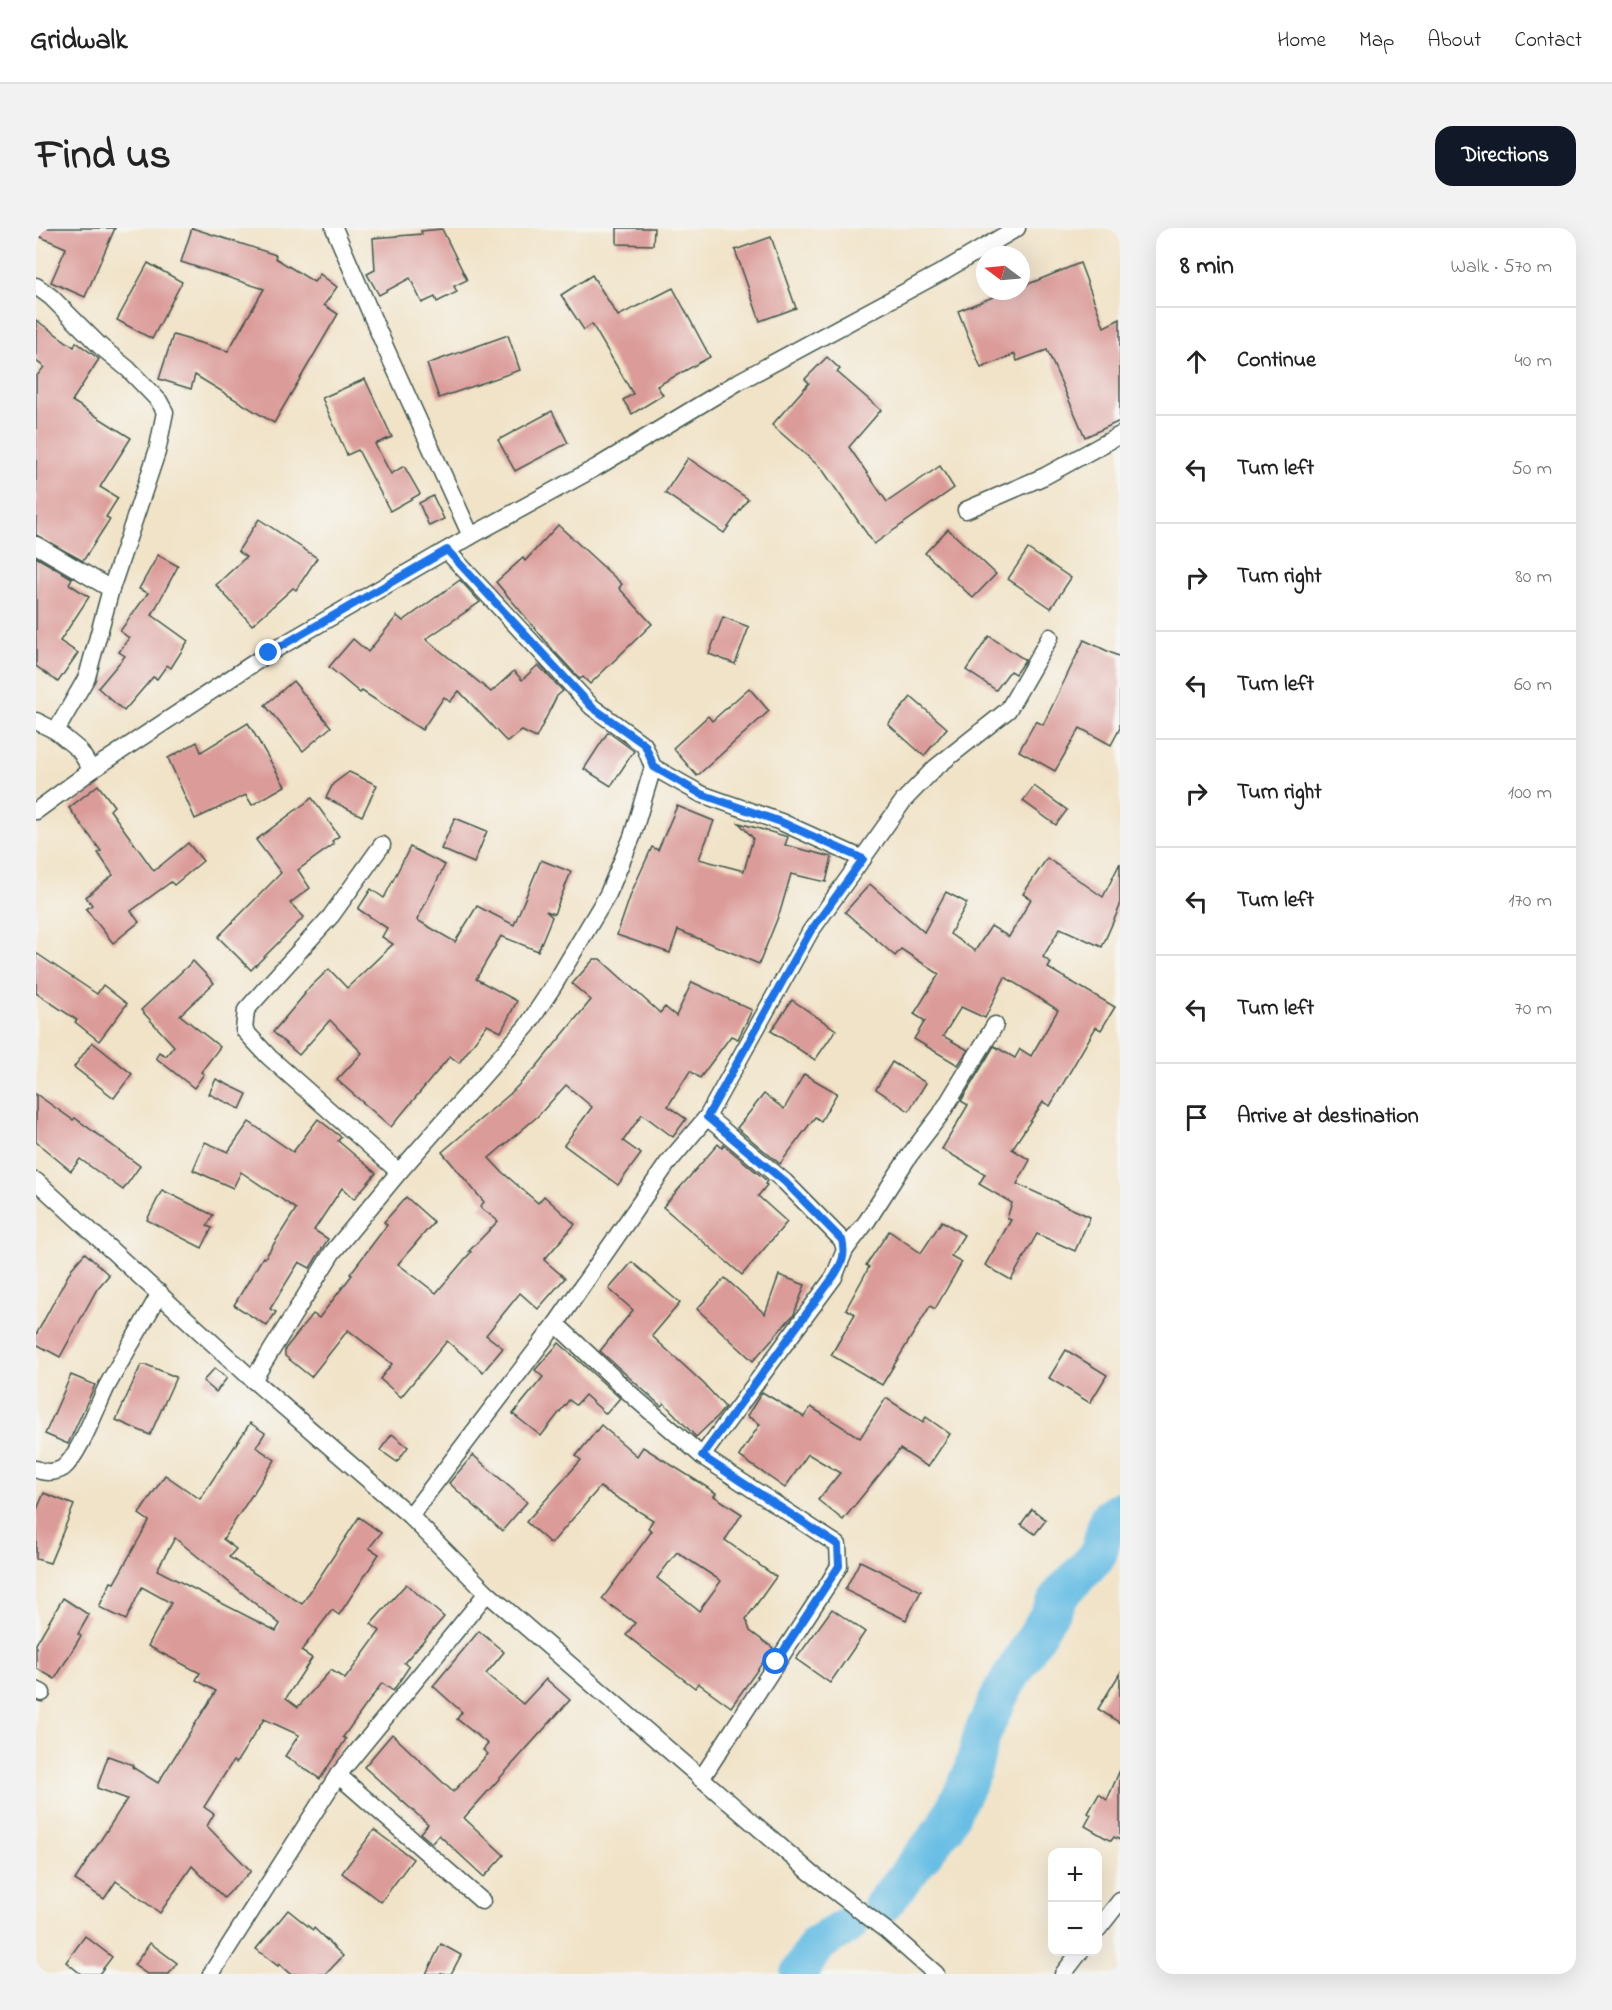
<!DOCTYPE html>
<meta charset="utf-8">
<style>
body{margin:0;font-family:"Indie Flower",sans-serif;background:#f2f2f2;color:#222}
.controls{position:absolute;right:18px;bottom:18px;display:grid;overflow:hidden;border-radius:12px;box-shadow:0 6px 24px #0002}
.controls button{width:54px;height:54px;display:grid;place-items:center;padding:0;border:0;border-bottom:2px solid #e0e0e0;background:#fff;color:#222;font:30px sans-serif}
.compass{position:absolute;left:940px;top:18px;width:54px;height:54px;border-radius:50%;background:#fff;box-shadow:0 6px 24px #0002;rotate:286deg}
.stop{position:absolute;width:18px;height:18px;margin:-14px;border:4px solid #1a73e8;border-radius:50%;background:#fff}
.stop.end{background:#1a73e8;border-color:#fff;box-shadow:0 2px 6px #0008}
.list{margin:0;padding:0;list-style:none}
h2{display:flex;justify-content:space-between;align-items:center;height:78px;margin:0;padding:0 24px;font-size:26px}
h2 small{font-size:20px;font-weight:400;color:#767676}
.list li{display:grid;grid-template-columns:39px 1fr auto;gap:18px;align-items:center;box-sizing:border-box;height:108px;padding:0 24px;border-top:2px solid #e0e0e0}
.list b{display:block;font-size:22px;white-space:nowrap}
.list em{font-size:20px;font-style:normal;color:#767676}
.icon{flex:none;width:33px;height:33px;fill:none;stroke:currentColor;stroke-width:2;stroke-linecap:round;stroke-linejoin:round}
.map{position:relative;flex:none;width:1084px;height:1746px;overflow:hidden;border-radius:18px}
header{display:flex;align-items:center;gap:36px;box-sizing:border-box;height:84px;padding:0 30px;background:#fff;border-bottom:2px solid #e0e0e0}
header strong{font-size:28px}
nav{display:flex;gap:33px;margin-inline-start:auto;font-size:21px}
.intro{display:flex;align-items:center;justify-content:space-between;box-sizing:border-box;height:144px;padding:0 36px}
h1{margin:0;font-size:42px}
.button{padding:15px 27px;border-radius:18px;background:#111827;color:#fff;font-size:21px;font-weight:700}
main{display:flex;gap:36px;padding:0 36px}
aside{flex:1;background:#fff;border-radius:18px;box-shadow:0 6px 24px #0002}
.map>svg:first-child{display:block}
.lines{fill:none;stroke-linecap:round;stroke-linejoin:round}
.river{stroke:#67bee4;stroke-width:38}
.building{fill:#db9b99;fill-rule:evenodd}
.minor-casing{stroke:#3e564a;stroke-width:19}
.minor{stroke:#fff;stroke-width:16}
.route{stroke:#1a73e8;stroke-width:8}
</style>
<header>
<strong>Gridwalk</strong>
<nav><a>Home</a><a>Map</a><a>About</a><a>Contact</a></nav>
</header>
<div class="intro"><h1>Find us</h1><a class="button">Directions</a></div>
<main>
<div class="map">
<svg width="1084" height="1746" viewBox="0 0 1084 1746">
<rect width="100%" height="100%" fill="#f6f6f2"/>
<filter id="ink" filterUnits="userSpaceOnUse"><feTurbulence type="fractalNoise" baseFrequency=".0167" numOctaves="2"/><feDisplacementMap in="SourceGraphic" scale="12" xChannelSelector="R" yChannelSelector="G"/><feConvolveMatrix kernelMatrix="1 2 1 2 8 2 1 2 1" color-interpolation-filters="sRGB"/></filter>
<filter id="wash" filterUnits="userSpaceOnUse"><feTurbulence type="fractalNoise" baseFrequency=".008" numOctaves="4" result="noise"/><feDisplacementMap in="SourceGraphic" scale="24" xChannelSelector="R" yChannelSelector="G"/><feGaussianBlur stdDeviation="1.35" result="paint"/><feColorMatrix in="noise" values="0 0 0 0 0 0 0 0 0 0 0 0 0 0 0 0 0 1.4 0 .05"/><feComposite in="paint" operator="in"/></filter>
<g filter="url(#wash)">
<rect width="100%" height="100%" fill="#f1e3c8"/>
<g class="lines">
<!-- river -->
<g class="river">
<polyline points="846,1678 909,1599 935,1547 947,1504 965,1465 1025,1366 1062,1327 1072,1290 1084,1282"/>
<polyline points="763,1746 781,1716 813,1697"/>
</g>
</g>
<g id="blocks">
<!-- building -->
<g class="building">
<polygon points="0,0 79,0 49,69 15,54 30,20 0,7"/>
<polygon points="156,0 240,27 239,30 278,54 284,46 301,59 288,77 302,86 238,195 159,147 155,161 123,151 137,107 192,123 228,61 145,34"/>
<polygon points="581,0 618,0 617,17 581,16"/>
<polygon points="406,1 431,52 418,58 421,64 401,74 399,69 386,75 374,50 343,67 331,46 339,42 337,10 386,6 385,3"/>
<polygon points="735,9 760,80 724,93 699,22"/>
<polygon points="112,35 146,54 116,111 81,92"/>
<polygon points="1044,35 1068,99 1084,91 1084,193 1049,209 1011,122 981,133 979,126 945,140 922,83 972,63 985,63 985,59"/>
<polygon points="556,47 582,88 637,60 674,129 621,158 627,167 596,186 587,172 597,166 556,96 548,102 525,67"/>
<polygon points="0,92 38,119 40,114 63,131 36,173 95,210 64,259 82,270 70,289 74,291 47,333 0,307 0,149 8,139 0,133"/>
<polygon points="472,107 484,142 403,170 391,136"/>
<polygon points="791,129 804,141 801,144 845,182 813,219 851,274 904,238 918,260 838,316 786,241 736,197 773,155 769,151"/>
<polygon points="329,151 356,209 339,216 355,246 368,238 384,266 354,283 322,222 311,227 286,170"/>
<polygon points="516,183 532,215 479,243 462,212"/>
<polygon points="652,230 712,271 688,305 629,265"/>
<polygon points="397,268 408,291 393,298 383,275"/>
<polygon points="223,291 281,330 260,362 257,360 216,397 180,357 210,329 202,323"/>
<polygon points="522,297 586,356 583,360 616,396 554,456 547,449 544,451 518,423 460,354 487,330 489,333"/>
<polygon points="912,301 960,346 937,370 889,325"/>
<polygon points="992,321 1035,350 1015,380 972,351"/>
<polygon points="122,327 142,338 116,387 152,413 135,440 131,437 121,451 117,449 88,483 62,460 89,428 83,424 93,410 84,403 112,365 103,361"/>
<polygon points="0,329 36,350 33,356 53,369 24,413 42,425 22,454 0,438"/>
<polygon points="424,352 444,374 390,411 455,464 478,443 486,452 502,437 527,463 521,468 500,510 486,503 471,514 423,463 414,474 408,469 386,502 326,463 324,465 293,439 317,411 332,424 361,388 367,393"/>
<polygon points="687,389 713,399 699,436 673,426"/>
<polygon points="953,408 989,432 979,446 974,443 960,462 930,442"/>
<polygon points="1048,412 1084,429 1084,500 1075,517 1044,500 1019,543 983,523 1000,493 1007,497"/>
<polygon points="257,453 295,499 267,523 229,477"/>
<polygon points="713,460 733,483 661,548 637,520 672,488 676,493"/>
<polygon points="875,469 911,500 888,528 852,496"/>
<polygon points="212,495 249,558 216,577 210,567 159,591 132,530 161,514 165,524"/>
<polygon points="572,504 598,523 575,558 548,541"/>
<polygon points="313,544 341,557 326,588 290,570 297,556"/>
<polygon points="62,557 78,578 74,582 118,643 152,615 167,633 138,657 135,654 95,683 103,694 77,715 50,681 56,677 50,669 77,647 62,625 65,623 33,580"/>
<polygon points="998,558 1031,582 1020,597 987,573"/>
<polygon points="276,570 303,608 296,613 298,616 262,642 274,660 254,675 268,689 215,742 182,709 245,645 220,612"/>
<polygon points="641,578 678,593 663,631 708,643 717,610 703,595 752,609 749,617 796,629 790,654 755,646 744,684 723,736 642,702 634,725 581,707 596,663 616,619 622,622"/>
<polygon points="419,590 451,603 438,635 405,621"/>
<polygon points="374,619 409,637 381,692 419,714 441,678 478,697 505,632 535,644 518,686 510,683 516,689 502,723 465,708 440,751 481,773 465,804 451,797 423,835 414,828 355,899 301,852 326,825 294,792 263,827 237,804 269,766 268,765 293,741 311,760 357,716 346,709 351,700 322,681 335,661 348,670"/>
<polygon points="1011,630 1067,669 1084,635 1084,678 1066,719 1024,700 1007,729 1015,735 1012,740 1079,779 1065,802 1060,799 1014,878 1007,874 976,921 994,932 981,956 1054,989 1039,1023 1001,1006 975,1052 949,1037 975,992 971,990 976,975 943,956 949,946 906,921 932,877 925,873 958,818 979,830 984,821 995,828 1022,782 969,749 949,790 925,779 907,808 932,822 922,837 878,811 889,793 878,786 903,746 865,721 859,728 809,684 834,656 888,704 910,664 931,675 914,706 939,723 955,698 973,709 995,671 987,666"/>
<polygon points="0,725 61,766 67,757 91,776 63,813 39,794 41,792 0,765"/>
<polygon points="558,731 564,731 624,785 629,779 640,788 656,754 716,782 702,811 695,808 664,850 654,843 632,878 650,891 637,909 606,886 587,913 605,926 582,957 528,917 556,879 530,857 502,888 453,930 466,944 502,975 508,968 539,996 508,1032 529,1050 502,1081 484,1065 450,1107 467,1120 447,1144 411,1113 365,1169 344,1151 356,1136 312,1102 275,1149 249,1128 249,1121 277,1086 283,1090 316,1047 314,1046 351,997 348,994 370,969 398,994 362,1036 400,1065 435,1024 433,1023 462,993 444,979 448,974 406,924 474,866 501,838 555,772 536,756"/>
<polygon points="157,733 178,755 144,787 184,819 165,844 168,846 158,860 120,830 123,824 130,828 138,818 105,782"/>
<polygon points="756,772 800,802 779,832 735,803"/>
<polygon points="56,814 96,846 78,870 38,839"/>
<polygon points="856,834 890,855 873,883 840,861"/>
<polygon points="768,846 801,865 785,893 779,889 744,936 701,900 728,866 748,881"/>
<polygon points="180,851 211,866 204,881 173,866"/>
<polygon points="0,866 37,892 39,890 104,938 87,962 44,931 35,943 0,914"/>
<polygon points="282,891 305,909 302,913 340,945 318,971 306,960 278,1002 292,1011 274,1040 263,1034 234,1081 240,1084 231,1098 198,1077 227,1029 229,1030 260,981 205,944 197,960 157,942 169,914 192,924 213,894 257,924"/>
<polygon points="682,916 686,920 688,917 731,953 729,956 731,957 722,968 751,994 706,1047 627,979"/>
<polygon points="126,962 177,987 171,998 176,1000 166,1020 111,992"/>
<polygon points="906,993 928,1007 915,1028 926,1034 899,1081 894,1078 846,1157 795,1127 819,1086 810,1081 833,1039 830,1037 853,1003 885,1025"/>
<polygon points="49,1025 73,1047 61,1061 24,1129 0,1116 0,1107 36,1040"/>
<polygon points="596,1034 644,1075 616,1108 667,1155 689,1179 682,1188 660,1209 628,1175 625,1178 564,1123 597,1082 573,1061"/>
<polygon points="743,1047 769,1057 758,1086 717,1133 661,1081 689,1050 729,1086"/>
<polygon points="523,1115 584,1170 570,1186 549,1167 540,1177 533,1172 505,1208 477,1186 507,1149 499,1142"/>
<polygon points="1030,1122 1071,1147 1054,1175 1013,1150"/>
<polygon points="105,1137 111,1137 140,1149 114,1207 80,1192"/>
<polygon points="179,1140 191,1150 180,1164 167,1153"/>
<polygon points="35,1147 59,1157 32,1216 9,1206"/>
<polygon points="726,1164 768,1189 775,1179 824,1210 850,1170 887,1194 890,1189 914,1206 892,1239 864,1221 807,1292 782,1272 804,1245 772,1226 749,1260 703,1228 724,1196 711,1188"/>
<path d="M214,1195L229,1205L220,1219L239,1232L187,1311L200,1321L193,1329L266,1376L323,1289L345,1305L333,1320L343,1326L303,1387L296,1382L265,1423L276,1430L250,1470L262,1479L295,1442L309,1451L344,1403L335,1396L370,1356L408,1389L368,1435L373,1439L357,1463L346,1455L307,1509L310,1511L284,1551L249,1528L263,1507L228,1491L200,1535L197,1533L168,1579L178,1586L171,1598L215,1643L188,1670L156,1638L124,1685L80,1653L68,1671L39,1652L91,1571L61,1560L72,1528L97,1537L96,1539L122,1555L180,1463L160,1452L164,1445L112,1418L135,1375L106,1359L90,1392L63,1379L75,1354L78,1355L113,1293L103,1286L129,1247L164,1271ZM139,1310L244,1396L240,1403L121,1342Z"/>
<path d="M565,1197L601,1228L607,1219L680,1265L678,1268L706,1286L689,1312L740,1349L710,1391L714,1403L737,1420L695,1479L662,1455L659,1460L590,1407L599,1395L566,1371L616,1303L612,1300L617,1292L564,1259L515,1316L490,1294L545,1232L540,1228ZM641,1324L685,1353L663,1383L621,1350Z"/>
<polygon points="356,1206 372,1219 361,1234 344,1222"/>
<polygon points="437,1227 491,1274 466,1303 413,1255"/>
<polygon points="8,1265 38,1277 14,1335 0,1331 0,1284"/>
<polygon points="996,1281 1010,1292 999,1306 985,1296"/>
<polygon points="824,1333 885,1363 870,1392 809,1362"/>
<polygon points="27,1370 53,1387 42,1406 45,1408 19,1451 0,1440 0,1416"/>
<polygon points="796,1381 829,1404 794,1455 760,1431"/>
<polygon points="443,1403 468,1424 450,1446 487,1476 510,1451 534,1472 428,1590 468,1627 448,1649 403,1607 396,1615 384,1605 392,1596 328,1539 356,1506 417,1564 452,1526 447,1522 452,1516 421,1491 426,1484 397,1458"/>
<polygon points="1084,1445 1084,1495 1062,1481"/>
<polygon points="1084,1542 1084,1612 1078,1609 1075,1613 1049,1598 1055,1587 1052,1585 1063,1566 1071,1572"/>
<polygon points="338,1602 377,1631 345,1674 306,1645"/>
<polygon points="252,1682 277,1702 278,1700 307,1728 290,1746 254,1746 243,1736 242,1738 220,1721"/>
<polygon points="49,1708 76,1729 63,1746 45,1746 30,1734"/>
<polygon points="114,1715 141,1735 133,1746 111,1746 98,1737"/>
<polygon points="405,1716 425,1727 415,1746 390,1746"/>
</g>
</g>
</g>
<g filter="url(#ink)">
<use href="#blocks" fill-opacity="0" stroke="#3e564a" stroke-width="1.5"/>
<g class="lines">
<!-- minor casing -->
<g class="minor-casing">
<g id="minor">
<polyline points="298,0 350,121 435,308"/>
<polyline points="0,58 15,69 64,118 92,141 123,173 129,184 121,224 75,361 51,449 20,503 43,522 56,542"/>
<polyline points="930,282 1009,248 1084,207"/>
<polyline points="0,317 75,361"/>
<polyline points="411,323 556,479 608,517 617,539 665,566 745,594 827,631"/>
<polyline points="0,493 20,503"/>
<polyline points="0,583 56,542 233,425 435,308 561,239 702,154 906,44 981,0"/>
<polyline points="346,617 295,688 210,782 208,802 233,829 363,944"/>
<polyline points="0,953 217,1152 374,1288 451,1365 775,1645 851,1703 900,1746"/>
<polyline points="809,1022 831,993 873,928 905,886 959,797"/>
<polyline points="520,1096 599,1170 666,1228 802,1317 803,1338 794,1353 665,1551"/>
<polyline points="217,1152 296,1025 363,944 491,798 518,757 572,666 596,609 617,539"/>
<polyline points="666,1228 798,1049 809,1022 806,1012 749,954 671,889"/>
<path d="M0,1241C8,1245 19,1245 27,1240C43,1228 61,1178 71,1158C88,1127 107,1096 124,1065"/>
<polyline points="374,1288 520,1096 631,936 671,889 774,704 868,572 899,540 972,482 1014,409"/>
<polyline points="0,1462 6,1465"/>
<polyline points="302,1547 446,1673"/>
<polyline points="1062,1701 1084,1673"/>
<polyline points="175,1746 302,1547 451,1365"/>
<polyline points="1027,1746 1044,1724"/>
</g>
</g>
<!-- minor -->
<use href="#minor" class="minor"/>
</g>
</g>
<g class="lines" filter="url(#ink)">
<!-- route -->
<path class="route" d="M233,425L411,322L556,479L609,517L618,539L665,566L745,594L827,631L774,704L671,889L749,954L806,1012C810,1028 806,1035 798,1048L666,1228L802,1317L803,1338L740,1434"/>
</g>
</svg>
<div class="controls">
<button>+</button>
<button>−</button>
</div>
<svg class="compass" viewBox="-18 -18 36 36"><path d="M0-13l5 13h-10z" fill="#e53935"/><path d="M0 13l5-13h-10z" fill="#767676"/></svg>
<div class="stop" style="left:740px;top:1434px"></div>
<div class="stop end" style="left:233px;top:425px"></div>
</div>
<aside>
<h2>8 min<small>Walk · 570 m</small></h2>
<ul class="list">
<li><svg class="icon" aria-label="ahead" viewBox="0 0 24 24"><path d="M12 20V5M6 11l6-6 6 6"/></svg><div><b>Continue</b></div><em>40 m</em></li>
<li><svg class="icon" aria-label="left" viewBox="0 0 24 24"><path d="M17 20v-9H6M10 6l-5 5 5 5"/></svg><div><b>Turn left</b></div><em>50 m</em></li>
<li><svg class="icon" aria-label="right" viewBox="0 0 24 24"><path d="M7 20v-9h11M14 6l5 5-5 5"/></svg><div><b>Turn right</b></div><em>80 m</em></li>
<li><svg class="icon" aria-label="left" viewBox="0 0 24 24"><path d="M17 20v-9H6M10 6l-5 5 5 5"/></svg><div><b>Turn left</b></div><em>60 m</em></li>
<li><svg class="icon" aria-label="right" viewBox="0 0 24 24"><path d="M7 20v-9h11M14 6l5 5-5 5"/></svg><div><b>Turn right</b></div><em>100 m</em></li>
<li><svg class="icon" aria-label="left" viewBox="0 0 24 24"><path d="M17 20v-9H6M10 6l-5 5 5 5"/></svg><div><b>Turn left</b></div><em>170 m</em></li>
<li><svg class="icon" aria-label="left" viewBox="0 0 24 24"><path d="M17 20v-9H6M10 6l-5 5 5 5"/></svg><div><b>Turn left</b></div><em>70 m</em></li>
<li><svg class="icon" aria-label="arrive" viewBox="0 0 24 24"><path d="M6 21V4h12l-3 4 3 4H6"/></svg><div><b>Arrive at destination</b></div></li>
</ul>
</aside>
</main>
